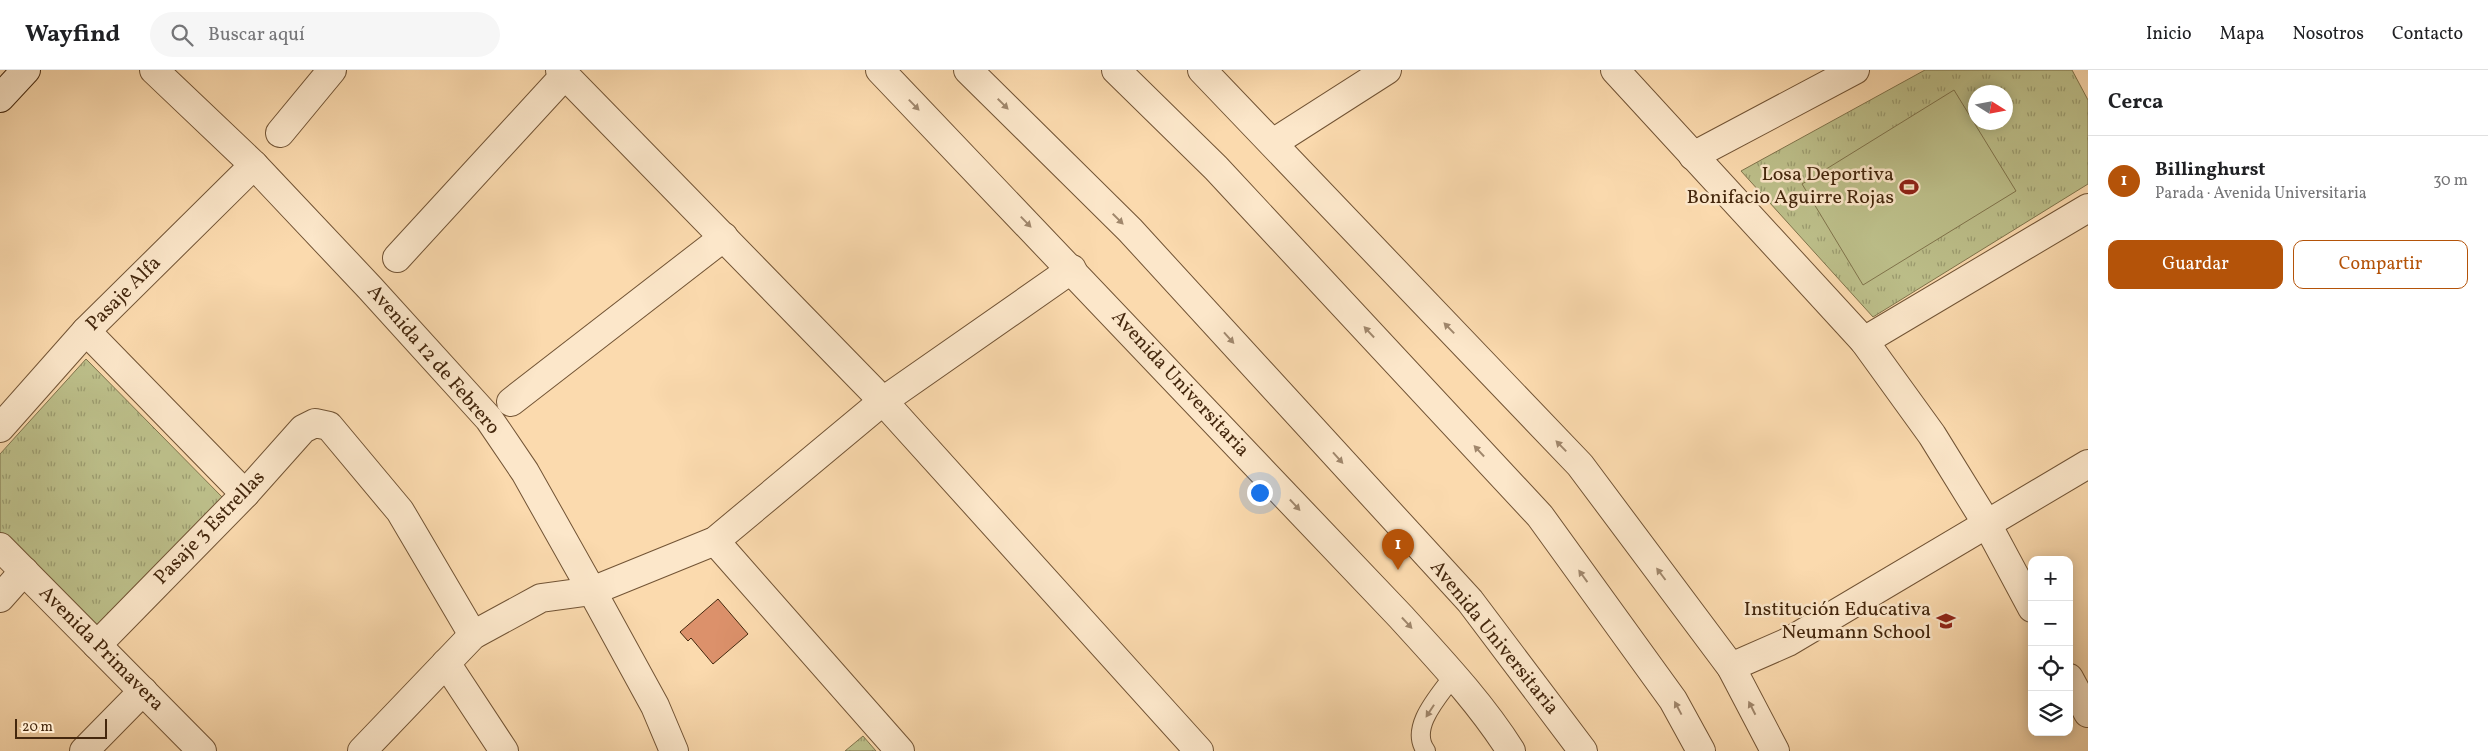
<!DOCTYPE html>
<html lang="es">
<meta charset="utf-8">
<style>
body{margin:0;font-family:Vollkorn,serif;background:#f6f6f6;color:#202124}
.controls{position:absolute;right:15px;bottom:15px;display:grid;overflow:hidden;border-radius:10px;box-shadow:0 2px 12px #0003}
.controls button{width:45px;height:45px;display:grid;place-items:center;padding:0;border:0;border-bottom:1px solid #e0e0e0;background:#fff;color:#202124;font:25px sans-serif}
.compass{position:absolute;left:1968px;top:15px;width:45px;height:45px;border-radius:50%;background:#fff;box-shadow:0 2px 12px #0003;rotate:101deg}
.scale{position:absolute;left:15px;bottom:12px;width:92px;box-sizing:border-box;padding-left:5px;border:2px solid #44270d;border-top:0;font-size:14px;line-height:18px;white-space:nowrap;color:#44270d;-webkit-text-stroke:4px #fce7ca;paint-order:stroke}
.you{position:absolute;left:1259px;top:422px;width:18px;height:18px;margin:-12px;border:4px solid #fff;border-radius:50%;background:#1a73e8;box-shadow:0 0 0 8px #1a73e833}
.badge{display:grid;place-items:center;width:32px;height:32px;border-radius:50%;background:#b45309;color:#fff;font-size:16px;font-weight:700}
.pin{position:absolute;translate:-50% -41px;filter:drop-shadow(0 1px 2px #0008)}
.pin::after{content:'';position:absolute;top:26px;width:18px;height:15px;background:inherit;clip-path:polygon(0 0,100% 0,50% 100%)}
.list{margin:0;padding:0;list-style:none}
h2{display:flex;justify-content:space-between;align-items:center;height:65px;margin:0;padding:0 20px;font-size:21px}
h2 small{font-size:16px;font-weight:400;color:#757577}
.list li{display:grid;grid-template-columns:32px 1fr auto;gap:15px;align-items:center;box-sizing:border-box;height:90px;padding:0 20px;border-top:1px solid #e0e0e0}
.list b{display:block;font-size:19px;white-space:nowrap}
.list p{margin:0;font-size:16px;white-space:nowrap;color:#757577}
.list em{font-size:16px;font-style:normal;color:#757577}
.actions{display:flex;gap:10px;padding:15px 20px}
.actions a{flex:1;padding:11px 0;border:1px solid #b45309;border-radius:10px;text-align:center;font-size:18px;color:#b45309}
.actions .main{background:#b45309;color:#fff}
.icon{flex:none;width:28px;height:28px;fill:none;stroke:currentColor;stroke-width:2;stroke-linecap:round;stroke-linejoin:round}
.map{position:relative;flex:none;width:2088px;height:681px;overflow:hidden}
header{display:flex;align-items:center;gap:30px;box-sizing:border-box;height:70px;padding:0 25px;background:#fff;border-bottom:1px solid #e0e0e0}
header strong{font-size:24px}
nav{display:flex;gap:28px;margin-inline-start:auto;font-size:18px}
.search{width:350px;height:45px;background:#f6f6f6;display:flex;align-items:center;gap:12px;box-sizing:border-box;padding:0 18px;border-radius:28px;color:#757577;font-size:19px}
main{display:flex}
aside{flex:1;background:#fff}
.map>svg:first-child{display:block}
.park{fill:url(#park-tufts);stroke:#80744c;fill-rule:evenodd}
.pitch{fill:#bdc08b;stroke:#80744c}
.building{fill:#dc916b;stroke:#44270d}
.lines{fill:none;stroke-linecap:round;stroke-linejoin:round}
.service-casing{stroke:#725435;stroke-width:20}
.minor-casing{stroke:#725435;stroke-width:30}
.tertiary-casing{stroke:#725435;stroke-width:30}
.secondary-casing{stroke:#44270d;stroke-width:30}
.service{stroke:#fce7ca;stroke-width:18}
.minor{stroke:#fce7ca;stroke-width:28}
.tertiary{stroke:#fce7ca;stroke-width:28}
.secondary{stroke:#fce7ca;stroke-width:28}
.oneway{fill:#a0876c}
.labels{text-anchor:middle;dominant-baseline:central;stroke-width:5;stroke-linejoin:round;paint-order:stroke}
.poi-label{font-size:20px;fill:#44270d;stroke:#fce7ca;text-anchor:end}
.street-label{font-size:20px;fill:#44270d;stroke:#fce7ca}
</style>
<header>
<strong>Wayfind</strong>
<div class="search"><svg class="icon" aria-label="search" viewBox="0 0 24 24"><circle cx="10" cy="10" r="6"/><path d="M15 15l6 6"/></svg>Buscar aquí</div>
<nav><a>Inicio</a><a>Mapa</a><a>Nosotros</a><a>Contacto</a></nav>
</header>
<main>
<div class="map">
<svg width="2088" height="681" viewBox="0 0 2088 681">
<defs>
<pattern id="park-tufts" width="24" height="20" patternUnits="userSpaceOnUse" patternTransform="scale(1.25)"><rect width="24" height="20" fill="#bdc08b"/><path d="M3 7l-1-3M5 7V3M7 7l1-3M15 17l-1-3M17 17v-4M19 17l1-3" fill="none" stroke="#9b9c70"/></pattern>
</defs>
<rect width="100%" height="100%" fill="#fbdaae"/>
<filter id="stains"><feTurbulence type="fractalNoise" baseFrequency=".004" numOctaves="4"/><feColorMatrix values="0 0 0 0 .2 0 0 0 0 .09 0 0 0 0 .02 0 0 0 .5 -.17"/></filter>
<radialGradient id="worn" r=".72"><stop offset=".6" stop-color="#630" stop-opacity="0"/><stop offset="1" stop-color="#630" stop-opacity=".3"/></radialGradient>
<!-- park -->
<g class="park">
<path d="M1925,0H2072L2088,30V114L1873,247L1741,101ZM1976,22H2006V52H1976Z"/>
<polygon points="86,289 225,430 96,563 0,462 0,384"/>
<polygon points="863,666 876,681 845,681"/>
</g>
<!-- pitch -->
<polygon class="pitch" points="1954,20 2016,121 1863,215 1802,114"/>
<!-- building -->
<polygon class="building" points="718,529 748,564 713,594 691,568 688,571 680,562"/>
<g class="lines">
<!-- service casing -->
<g class="service-casing">
<path id="service" d="M1426,681C1408,657 1441,624 1454,605"/>
</g>
<!-- minor casing -->
<g class="minor-casing">
<g id="minor">
<polyline points="154,0 254,95 370,218 489,349 525,402 592,521 655,636 674,681"/>
<polyline points="560,0 883,331 1199,681"/>
<path d="M880,0L1401,547C1440,590 1480,632 1511,681"/>
<polyline points="1202,0 1580,395 1731,597 1775,681"/>
<polyline points="1615,0 1864,271 1932,365 1987,454 2032,538"/>
<polyline points="280,63 332,0"/>
<polyline points="1273,73 1387,0"/>
<polyline points="1693,86 1855,0"/>
<polyline points="397,188 565,5"/>
<polyline points="86,261 245,424"/>
<polyline points="1864,271 2088,138"/>
<polyline points="511,332 724,167"/>
<polyline points="0,358 86,261 254,95"/>
<polyline points="715,471 900,681"/>
<polyline points="0,477 202,681"/>
<polyline points="0,528 24,501"/>
<polyline points="97,575 245,424 303,359 315,353 329,356 400,441 473,565"/>
<polyline points="446,593 504,681"/>
<polyline points="1731,597 1788,572 2088,394"/>
<polyline points="2069,608 2088,643"/>
<polyline points="84,681 143,621"/>
<polyline points="362,681 473,565 541,528 592,521 715,471 883,331 1072,199"/>
</g>
</g>
<!-- tertiary casing -->
<g class="tertiary-casing">
<g id="tertiary">
<polyline points="968,0 1130,160 1470,531 1583,681"/>
<polyline points="1116,0 1216,98 1540,446 1673,630 1701,681"/>
</g>
</g>
<!-- secondary casing -->
<g class="secondary-casing">
<polyline id="secondary" points="0,28 26,0"/>
</g>
<!-- service -->
<use href="#service" class="service"/>
<!-- minor -->
<use href="#minor" class="minor"/>
<!-- tertiary -->
<use href="#tertiary" class="tertiary"/>
<!-- secondary -->
<use href="#secondary" class="secondary"/>
</g>
<!-- one-way arrows -->
<defs><path id="oneway-solid" d="M-6-.8H1V-3.2L6.5 0L1 3.2V.8H-6Z" transform="scale(1.25)"/></defs>
<g class="oneway">
<use href="#oneway-solid" transform="translate(1003 34) rotate(45)"/>
<use href="#oneway-solid" transform="translate(914 35) rotate(46)"/>
<use href="#oneway-solid" transform="translate(1118 149) rotate(45)"/>
<use href="#oneway-solid" transform="translate(1026 152) rotate(46)"/>
<use href="#oneway-solid" transform="translate(1449 258) rotate(-134)"/>
<use href="#oneway-solid" transform="translate(1369 262) rotate(-133)"/>
<use href="#oneway-solid" transform="translate(1229 268) rotate(48)"/>
<use href="#oneway-solid" transform="translate(1561 376) rotate(-134)"/>
<use href="#oneway-solid" transform="translate(1479 381) rotate(-133)"/>
<use href="#oneway-solid" transform="translate(1338 388) rotate(48)"/>
<use href="#oneway-solid" transform="translate(1295 435) rotate(47)"/>
<use href="#oneway-solid" transform="translate(1661 504) rotate(-127)"/>
<use href="#oneway-solid" transform="translate(1583 506) rotate(-126)"/>
<use href="#oneway-solid" transform="translate(1407 553) rotate(47)"/>
<use href="#oneway-solid" transform="translate(1678 638) rotate(-118)"/>
<use href="#oneway-solid" transform="translate(1752 638) rotate(-117)"/>
<use href="#oneway-solid" transform="translate(1430 641) rotate(123)"/>
</g>
<!-- icons -->
<defs>
<g id="stadium-bare" transform="scale(1.5)"><path d="M0-5a6.5 5 0 1 0 0 10a6.5 5 0 1 0 0-10ZM-3.5-1.8h7v3.6h-7Z" fill="#8f2418" stroke="#fce7ca" stroke-width="2.5" paint-order="stroke"/></g>
<g id="school-bare" transform="scale(1.5)"><path d="M0-5L7-2L0 1L-7-2ZM-4 1L0 2.5L4 1V4Q0 6-4 4Z" fill="#8f2418" stroke="#fce7ca" stroke-width="2.5" paint-order="stroke"/></g>
</defs>
<g fill-rule="evenodd">
<use href="#stadium-bare" x="1909" y="117"/>
<use href="#school-bare" x="1946" y="551"/>
</g>
<g class="labels">
<!-- poi labels -->
<g class="poi-label">
<text x="1894" y="105">Losa Deportiva<tspan x="1894" dy="23">Bonifacio Aguirre Rojas</tspan></text>
<text x="1931" y="540">Institución Educativa<tspan x="1931" dy="23">Neumann School</tspan></text>
</g>
<!-- street labels -->
<g class="street-label">
<text transform="translate(124 224) rotate(-45)">Pasaje Alfa</text>
<text transform="translate(433 290) rotate(49)">Avenida 12 de Febrero</text>
<text transform="translate(1180 314) rotate(47)">Avenida Universitaria</text>
<text transform="translate(210 458) rotate(-46)">Pasaje 3 Estrellas</text>
<text transform="translate(1494 568) rotate(51)">Avenida Universitaria</text>
<text transform="translate(101 579) rotate(45)">Avenida Primavera</text>
</g>
</g>
<rect width="100%" height="100%" filter="url(#stains)"/>
<rect width="100%" height="100%" fill="url(#worn)"/>
</svg>
<div class="controls">
<button>+</button>
<button>−</button>
<button><svg class="icon" aria-label="locate" viewBox="0 0 24 24"><circle cx="12" cy="12" r="6"/><path d="M12 2v4M12 18v4M2 12h4M18 12h4"/></svg></button>
<button><svg class="icon" aria-label="layers" viewBox="0 0 24 24"><path d="M12 4l9 5-9 5-9-5zM3 14l9 5 9-5"/></svg></button>
</div>
<svg class="compass" viewBox="-18 -18 36 36"><path d="M0-13l5 13h-10z" fill="#e53935"/><path d="M0 13l5-13h-10z" fill="#757577"/></svg>
<div class="scale">20 m</div>
<div class="you"></div>
<div class="pin badge" style="left:1398px;top:500px">1</div>
</div>
<aside>
<h2>Cerca<small></small></h2>
<ul class="list">
<li><span class="badge">1</span><div><b>Billinghurst</b><p>Parada · Avenida Universitaria</p></div><em>30 m</em></li>
</ul>
<div class="actions"><a class="main">Guardar</a><a>Compartir</a></div>
</aside>
</main>
